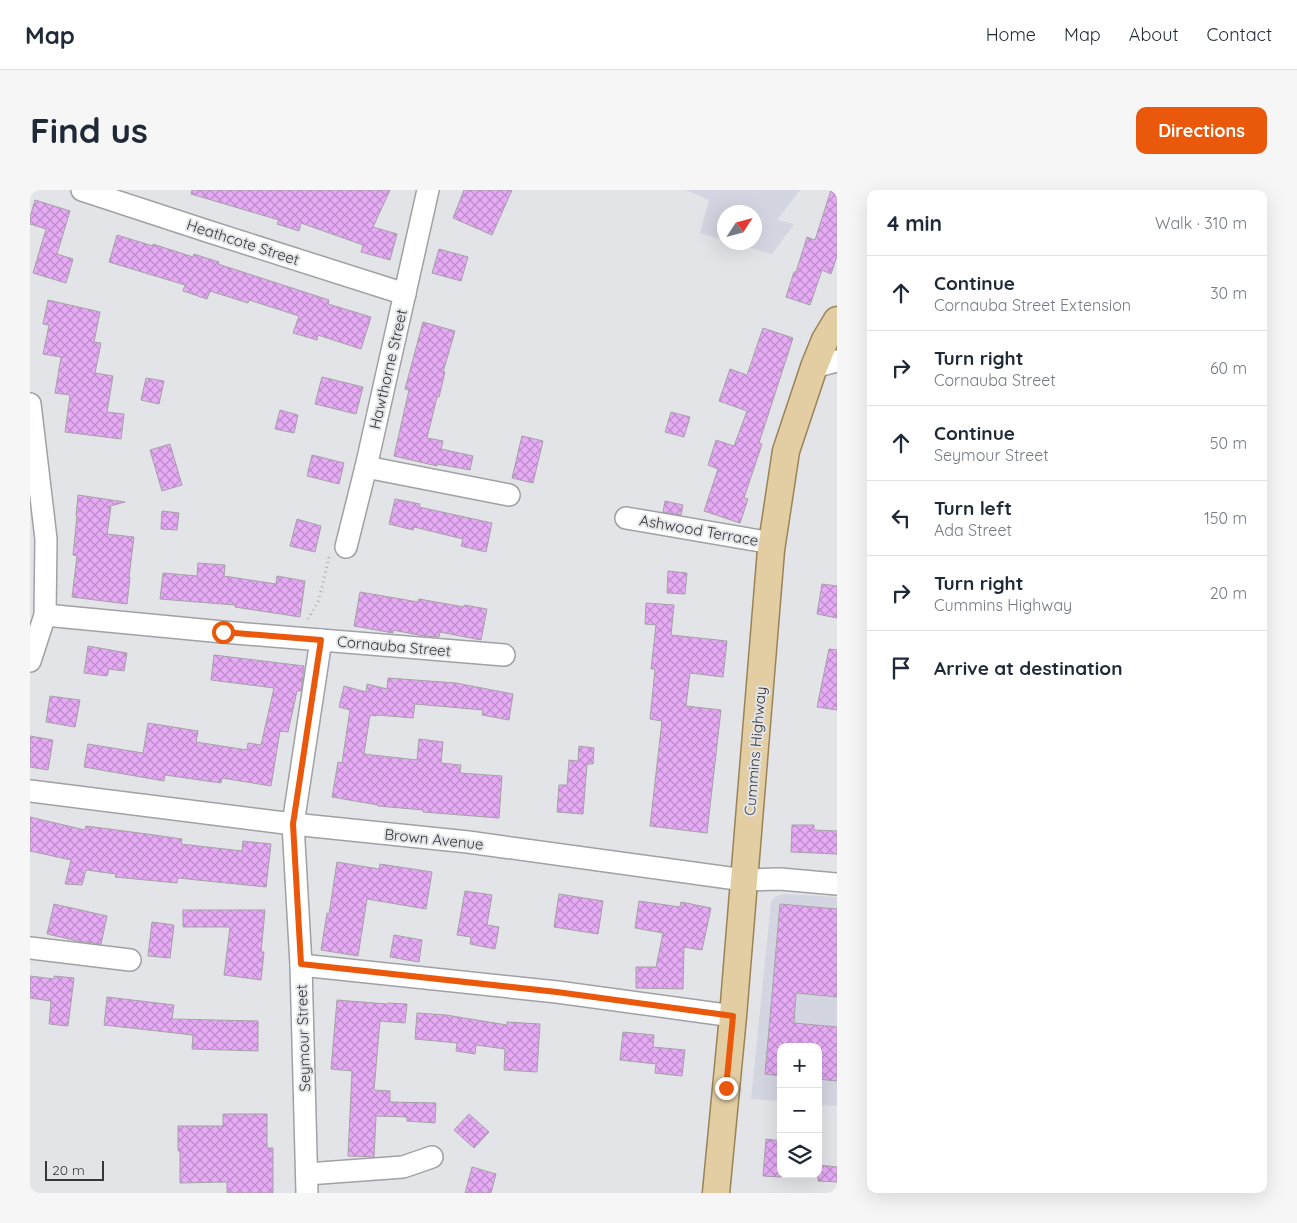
<!DOCTYPE html>
<meta charset="utf-8">
<style>
body{margin:0;font-family:Quicksand,sans-serif;background:#f6f6f7;color:#1f2937}
.controls{position:absolute;right:15px;bottom:15px;display:grid;overflow:hidden;border-radius:10px;box-shadow:0 5px 20px #0002}
.controls button{width:45px;height:45px;display:grid;place-items:center;padding:0;border:0;border-bottom:1px solid #e0e1e3;background:#fff;color:#1f2937;font:25px sans-serif}
.compass{position:absolute;left:687px;top:15px;width:45px;height:45px;border-radius:50%;background:#fff;box-shadow:0 5px 20px #0002;rotate:54deg}
.scale{position:absolute;left:15px;bottom:12px;width:59px;box-sizing:border-box;padding-left:5px;border:2px solid #373738;border-top:0;font-size:14px;line-height:18px;white-space:nowrap;color:#373738;-webkit-text-stroke:4px #e3e4e8;paint-order:stroke}
.stop{position:absolute;width:15px;height:15px;margin:-11px;border:4px solid #ea580c;border-radius:50%;background:#fff}
.stop.end{background:#ea580c;border-color:#fff;box-shadow:0 1px 5px #0008}
.list{margin:0;padding:0;list-style:none}
h2{display:flex;justify-content:space-between;align-items:center;height:65px;margin:0;padding:0 20px;font-size:21px}
h2 small{font-size:16px;font-weight:400;color:#747a83}
.list li{display:grid;grid-template-columns:32px 1fr auto;gap:15px;align-items:center;box-sizing:border-box;height:75px;padding:0 20px;border-top:1px solid #e0e1e3}
.list b{display:block;font-size:19px;white-space:nowrap}
.list p{margin:0;font-size:16px;white-space:nowrap;color:#747a83}
.list em{font-size:16px;font-style:normal;color:#747a83}
.icon{flex:none;width:28px;height:28px;fill:none;stroke:currentColor;stroke-width:2;stroke-linecap:round;stroke-linejoin:round}
.map{position:relative;flex:none;width:807px;height:1003px;overflow:hidden;border-radius:10px}
header{display:flex;align-items:center;gap:30px;box-sizing:border-box;height:70px;padding:0 25px;background:#fff;border-bottom:1px solid #e0e1e3}
header strong{font-size:24px}
nav{display:flex;gap:28px;margin-inline-start:auto;font-size:18px}
.intro{display:flex;align-items:center;justify-content:space-between;box-sizing:border-box;height:120px;padding:0 30px}
h1{margin:0;font-size:35px}
.button{padding:12px 22px;border-radius:10px;background:#ea580c;color:#fff;font-size:18px;font-weight:700}
main{display:flex;gap:30px;padding:0 30px}
aside{flex:1;background:#fff;border-radius:10px;box-shadow:0 5px 20px #0002}
.map>svg:first-child{display:block}
.built{fill:#d3d6e1}
.building{fill:url(#building-cross-hatch);stroke:#a5a2a6}
.lines{fill:none;stroke-linecap:round;stroke-linejoin:round}
.minor-casing{stroke:#a0a1a5;stroke-width:24}
.major-casing{stroke:#9a8456;stroke-width:29}
.path{stroke:#aeaeb1;stroke-width:3;stroke-dasharray:1 4;stroke-linecap:butt}
.minor{stroke:#fff;stroke-width:21}
.major{stroke:#e3cea3;stroke-width:26}
.route{stroke:#ea580c;stroke-width:6}
.labels{text-anchor:middle;dominant-baseline:central;stroke-width:4;stroke-linejoin:round;paint-order:stroke}
.street-label{font-size:15px;fill:#373738;stroke:#e3e4e8}
</style>
<header>
<strong>Map</strong>
<nav><a>Home</a><a>Map</a><a>About</a><a>Contact</a></nav>
</header>
<div class="intro"><h1>Find us</h1><a class="button">Directions</a></div>
<main>
<div class="map">
<svg width="807" height="1003" viewBox="0 0 807 1003">
<defs>
<pattern id="building-cross-hatch" width="8" height="8" patternUnits="userSpaceOnUse" patternTransform="scale(1.25)"><rect width="8" height="8" fill="#e7abf6"/><path d="M0 0l8 8M0 8l8-8" fill="none" stroke="#bc8cc8"/></pattern>
</defs>
<rect width="100%" height="100%" fill="#e3e4e8"/>
<!-- built -->
<g class="built">
<polygon points="656,0 770,0 747,30 764,34 742,64 703,53 724,52 724,22 694,22 694,50 670,43 679,10"/>
<polygon points="755,704 807,707 807,916 788,915 788,857 751,857 751,911 721,909 741,712 746,706"/>
</g>
<!-- building -->
<g class="building">
<polygon points="162,0 360,0 343,37 367,44 360,70 331,62 333,55 271,33 269,41 247,34 249,30 161,4"/>
<polygon points="434,0 482,0 462,45 423,28"/>
<polygon points="801,0 807,0 807,66 801,84 792,80 780,115 756,107 764,82 766,82 777,47 785,50"/>
<polygon points="5,10 40,21 27,64 43,69 36,93 3,83 16,39 0,34 0,27"/>
<polygon points="87,45 123,56 123,54 163,67 164,64 189,72 188,74 299,110 298,114 341,127 331,159 288,145 287,150 263,143 269,126 219,110 218,113 180,101 177,109 153,101 155,95 79,72"/>
<polygon points="409,59 438,67 431,91 402,83"/>
<polygon points="18,110 70,122 64,152 71,153 65,183 83,186 77,222 94,224 91,249 35,242 40,205 25,203 31,167 13,164 19,135 13,134"/>
<polygon points="393,132 425,141 413,182 415,182 409,207 407,207 397,248 413,251 411,259 443,266 440,280 407,274 407,276 364,266 379,200 375,199"/>
<polygon points="733,138 763,148 729,253 732,254 714,308 718,309 710,333 674,321 688,279 678,275 686,250 704,256 717,221 689,211 700,179 717,185"/>
<polygon points="292,187 333,197 326,224 285,214"/>
<polygon points="116,188 134,191 129,214 111,210"/>
<polygon points="250,220 268,225 264,243 245,239"/>
<polygon points="641,222 660,227 654,247 635,242"/>
<polygon points="492,246 513,251 503,293 482,288"/>
<polygon points="140,254 152,295 132,301 120,260"/>
<polygon points="282,265 314,273 309,294 277,286"/>
<polygon points="48,305 95,312 77,317 81,317 77,344 104,347 99,387 100,387 97,414 42,407 47,366 43,365 47,326 46,326"/>
<polygon points="365,309 390,314 389,317 462,333 456,362 431,356 433,349 384,337 383,340 359,334"/>
<polygon points="635,311 653,315 651,325 633,322"/>
<polygon points="132,321 149,323 147,340 131,339"/>
<polygon points="267,329 291,336 285,362 260,356"/>
<polygon points="168,373 195,375 194,386 246,394 247,386 275,391 270,427 205,417 205,415 130,409 133,383 167,386"/>
<polygon points="638,381 657,383 655,404 637,403"/>
<polygon points="792,394 807,396 807,428 787,424"/>
<polygon points="330,402 388,412 389,409 434,417 434,415 457,419 451,450 410,442 409,447 394,446 363,440 363,443 324,436"/>
<polygon points="616,413 644,415 641,445 697,451 693,487 660,483 656,516 691,520 677,643 620,636 632,531 620,529 625,479 621,479 626,435 615,434"/>
<polygon points="58,456 97,463 94,481 79,479 77,486 54,483"/>
<polygon points="799,459 807,460 807,520 787,517"/>
<polygon points="184,465 274,476 271,501 267,501 258,542 250,541 241,596 192,588 191,593 135,585 134,591 54,577 58,554 113,563 118,533 168,541 166,552 217,560 218,553 231,555 244,498 181,490"/>
<polygon points="358,488 426,493 483,504 479,530 452,525 453,520 385,514 383,528 347,525 346,526 340,525 334,564 387,570 389,549 413,552 411,573 431,575 430,583 472,586 469,628 393,622 393,620 348,616 348,615 302,607 308,572 312,573 320,520 309,517 314,496 336,502 337,494 357,499"/>
<polygon points="20,506 50,510 45,537 16,532"/>
<polygon points="0,546 23,550 18,580 0,577"/>
<polygon points="549,556 564,558 563,574 557,574 553,624 527,622 529,595 537,595 539,570 548,571"/>
<polygon points="0,627 55,640 56,636 117,644 152,649 151,654 212,661 213,651 241,654 236,697 148,688 147,693 85,687 86,684 56,680 52,695 35,694 41,670 0,661"/>
<polygon points="762,635 784,635 784,640 807,641 807,664 761,662"/>
<polygon points="307,672 349,679 350,674 402,682 396,719 337,709 328,766 291,760 297,723 299,724"/>
<polygon points="435,701 462,705 457,735 469,737 465,759 440,754 441,747 427,745"/>
<polygon points="529,704 573,711 568,744 524,737"/>
<polygon points="609,711 650,717 651,712 681,718 672,760 654,757 653,799 606,798 606,777 626,777 633,743 605,738"/>
<polygon points="24,714 77,726 71,754 48,751 17,744"/>
<polygon points="750,714 807,719 807,807 766,803 764,833 807,837 807,891 788,889 788,857 751,857 751,886 735,884"/>
<polygon points="153,720 235,720 231,762 234,762 231,790 194,785 200,737 153,737"/>
<polygon points="122,732 144,735 140,768 118,766"/>
<polygon points="364,745 392,750 389,772 360,767"/>
<polygon points="0,786 24,789 24,786 44,788 38,836 19,834 21,811 0,808"/>
<polygon points="77,807 144,815 142,829 228,831 228,861 162,859 163,845 74,835"/>
<polygon points="307,810 357,814 358,813 377,814 375,833 350,831 344,900 360,901 360,912 406,913 405,933 377,931 377,927 346,926 344,967 318,966 322,881 301,879"/>
<polygon points="387,823 416,825 477,835 477,832 510,834 507,882 474,880 475,859 446,855 445,864 426,861 427,853 385,849"/>
<polygon points="593,842 624,845 623,857 655,860 652,886 625,883 626,874 590,870"/>
<polygon points="193,924 237,924 237,958 243,958 243,1003 197,1003 197,992 150,993 150,961 148,961 148,936 193,936"/>
<polygon points="439,924 459,942 444,958 424,940"/>
<polygon points="736,949 751,951 751,987 733,986"/>
<polygon points="788,975 807,977 807,992 788,991"/>
<polygon points="442,977 466,984 461,1003 435,1003"/>
</g>
<g class="lines">
<!-- minor casing -->
<g class="minor-casing">
<g id="minor">
<polyline points="52,0 177,41 375,104"/>
<polyline points="784,177 807,171"/>
<polyline points="0,214 16,349 15,425 0,471"/>
<polyline points="336,277 479,305"/>
<polyline points="596,328 742,353"/>
<polyline points="316,357 336,277 398,0"/>
<polyline points="15,425 193,442 474,465"/>
<polyline points="0,601 263,634 438,652 714,690 750,689 807,694"/>
<polyline points="0,758 100,770"/>
<polyline points="271,775 527,802 703,826"/>
<polyline points="277,984 373,977 402,967"/>
<polyline points="277,1003 271,775 263,634 291,450"/>
</g>
</g>
<!-- major casing -->
<g class="major-casing">
<polyline id="major" points="686,1003 703,826 741,360 756,261 784,177 795,150 807,130"/>
</g>
<!-- path -->
<polyline class="path" points="278,429 289,410 299,367"/>
<!-- minor -->
<use href="#minor" class="minor"/>
<!-- major -->
<use href="#major" class="major"/>
</g>
<g class="lines">
<!-- route -->
<polyline class="route" points="193,442 291,450 263,634 271,774 527,802 703,826 696,898"/>
</g>
<g class="labels">
<!-- street labels -->
<g class="street-label">
<text transform="translate(213 52) rotate(18)">Heathcote Street</text>
<text transform="translate(358 179) rotate(-77)">Hawthorne Street</text>
<text transform="translate(669 340) rotate(10)">Ashwood Terrace</text>
<text transform="translate(364 456) rotate(5)">Cornauba Street</text>
<text transform="translate(725 561) rotate(-85)">Cummins Highway</text>
<text transform="translate(404 649) rotate(6)">Brown Avenue</text>
<text transform="translate(273 848) rotate(-92)">Seymour Street</text>
</g>
</g>
</svg>
<div class="controls">
<button>+</button>
<button>−</button>
<button><svg class="icon" aria-label="layers" viewBox="0 0 24 24"><path d="M12 4l9 5-9 5-9-5zM3 14l9 5 9-5"/></svg></button>
</div>
<svg class="compass" viewBox="-18 -18 36 36"><path d="M0-13l5 13h-10z" fill="#e53935"/><path d="M0 13l5-13h-10z" fill="#747a83"/></svg>
<div class="scale">20 m</div>
<div class="stop" style="left:193px;top:442px"></div>
<div class="stop end" style="left:696px;top:898px"></div>
</div>
<aside>
<h2>4 min<small>Walk · 310 m</small></h2>
<ul class="list">
<li><svg class="icon" aria-label="ahead" viewBox="0 0 24 24"><path d="M12 20V5M6 11l6-6 6 6"/></svg><div><b>Continue</b><p>Cornauba Street Extension</p></div><em>30 m</em></li>
<li><svg class="icon" aria-label="right" viewBox="0 0 24 24"><path d="M7 20v-9h11M14 6l5 5-5 5"/></svg><div><b>Turn right</b><p>Cornauba Street</p></div><em>60 m</em></li>
<li><svg class="icon" aria-label="ahead" viewBox="0 0 24 24"><path d="M12 20V5M6 11l6-6 6 6"/></svg><div><b>Continue</b><p>Seymour Street</p></div><em>50 m</em></li>
<li><svg class="icon" aria-label="left" viewBox="0 0 24 24"><path d="M17 20v-9H6M10 6l-5 5 5 5"/></svg><div><b>Turn left</b><p>Ada Street</p></div><em>150 m</em></li>
<li><svg class="icon" aria-label="right" viewBox="0 0 24 24"><path d="M7 20v-9h11M14 6l5 5-5 5"/></svg><div><b>Turn right</b><p>Cummins Highway</p></div><em>20 m</em></li>
<li><svg class="icon" aria-label="arrive" viewBox="0 0 24 24"><path d="M6 21V4h12l-3 4 3 4H6"/></svg><div><b>Arrive at destination</b></div></li>
</ul>
</aside>
</main>
